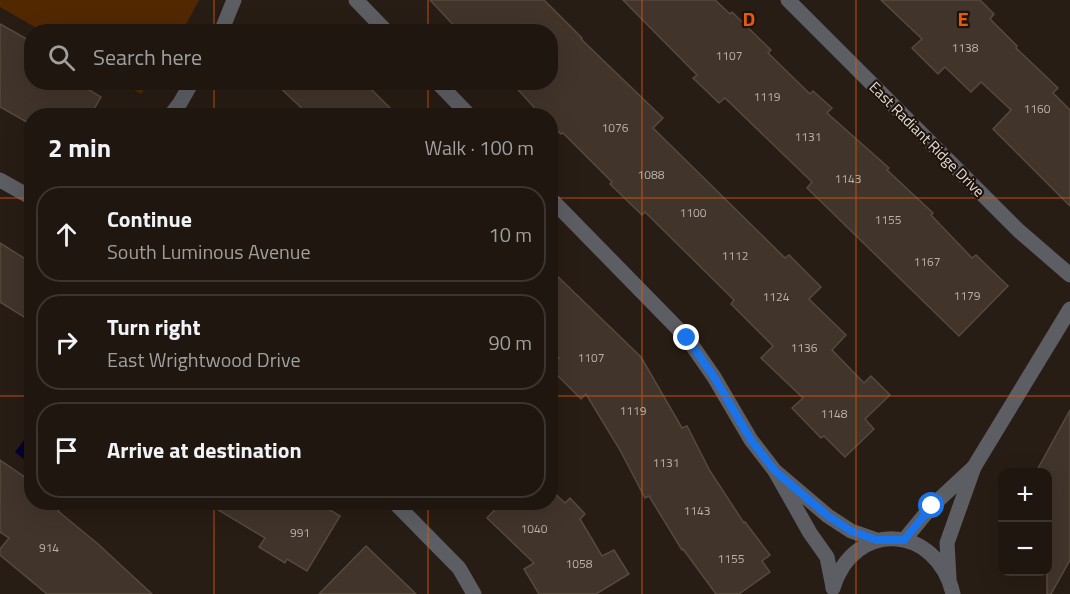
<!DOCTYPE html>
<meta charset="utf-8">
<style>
body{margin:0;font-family:"Titillium Web",sans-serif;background:#2b231d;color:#f1f3f6}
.controls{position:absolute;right:18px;bottom:18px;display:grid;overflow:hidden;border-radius:12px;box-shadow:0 6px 24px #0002}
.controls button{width:54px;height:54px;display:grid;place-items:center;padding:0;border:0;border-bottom:2px solid #3c352f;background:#1e160f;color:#f1f3f6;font:30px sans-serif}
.stop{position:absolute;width:18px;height:18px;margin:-14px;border:4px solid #1a73e8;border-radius:50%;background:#fff}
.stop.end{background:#1a73e8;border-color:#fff;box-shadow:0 2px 6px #0008}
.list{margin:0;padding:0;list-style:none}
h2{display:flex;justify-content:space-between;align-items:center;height:78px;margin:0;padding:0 24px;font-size:26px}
h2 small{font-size:20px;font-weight:400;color:#a19f9e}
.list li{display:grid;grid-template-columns:39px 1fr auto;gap:18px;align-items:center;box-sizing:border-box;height:96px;margin:0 12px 12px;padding:0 12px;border:2px solid #3c352f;border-radius:24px}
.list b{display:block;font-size:22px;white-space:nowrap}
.list p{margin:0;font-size:20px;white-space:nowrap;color:#a19f9e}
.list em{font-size:20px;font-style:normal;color:#a19f9e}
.icon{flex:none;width:33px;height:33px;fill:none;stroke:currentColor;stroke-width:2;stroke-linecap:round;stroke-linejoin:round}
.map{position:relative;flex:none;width:1070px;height:594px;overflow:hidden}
.search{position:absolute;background:#1e160f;box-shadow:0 6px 24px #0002;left:24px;top:24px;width:534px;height:66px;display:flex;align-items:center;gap:15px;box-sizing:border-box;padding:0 21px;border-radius:24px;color:#a19f9e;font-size:22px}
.panel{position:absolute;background:#1e160f;box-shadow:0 6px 24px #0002;left:24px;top:108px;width:534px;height:402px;border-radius:24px}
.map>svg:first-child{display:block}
.green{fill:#512800}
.water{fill:#060031}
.building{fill:#41342b;stroke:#56493f;stroke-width:1.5}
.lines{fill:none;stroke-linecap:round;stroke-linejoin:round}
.street{stroke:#5c5e64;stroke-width:15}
.route{stroke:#1a73e8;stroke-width:8}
.grid{fill:none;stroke:#e8590c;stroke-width:1.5;stroke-opacity:0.55}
.labels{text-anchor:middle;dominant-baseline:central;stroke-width:4.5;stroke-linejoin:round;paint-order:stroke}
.number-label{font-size:12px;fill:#bbb2ab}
.street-label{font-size:15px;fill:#e4dcd6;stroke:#1e130b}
.grid-label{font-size:20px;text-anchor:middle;font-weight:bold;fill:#e8590c;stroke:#1e130b;stroke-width:4.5;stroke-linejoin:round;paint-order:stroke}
</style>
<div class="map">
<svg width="1070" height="594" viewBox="0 0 1070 594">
<rect width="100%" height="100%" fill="#281d14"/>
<!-- green -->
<g class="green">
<polygon points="0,0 199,0 182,32 42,31 0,7"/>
<polygon points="122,83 149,83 141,94"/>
</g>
<!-- water -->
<polygon class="water" points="24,440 31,446 31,465 15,452"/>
<!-- building -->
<g class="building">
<polygon points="430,0 544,0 582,38 581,39 663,118 653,128 785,258 789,255 821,287 809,299 846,335 832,350 864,383 871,376 890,395 865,419 874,429 845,457 824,436 821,438 792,408 803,398 761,358 773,346 731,304 734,300 645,212 642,215 610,184 612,182 563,133 561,134 550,124 550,116 542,116 511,82 550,82 550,32 460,32"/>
<polygon points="623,0 715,0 730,14 732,12 771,50 768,53 810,94 813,91 832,108 827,113 889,168 887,170 933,213 931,215 972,258 976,255 1008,286 959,336 807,188 812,182 725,98 719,103 693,78 697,75"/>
<polygon points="881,0 980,0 994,14 990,19 1017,46 1016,48 1058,88 1053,93 1070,110 1070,206 993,129 1011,110 981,82 971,92 945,67 938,74 912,48 922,39"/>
<polygon points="0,24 32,42 32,82 89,82 86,88 101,97 90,116 32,116 32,125 0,107"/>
<polygon points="274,82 364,82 398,116 310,116"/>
<polygon points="0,243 32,263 32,322 0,302"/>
<polygon points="550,269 641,357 682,428 687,426 710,471 744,523 745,522 770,555 762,561 770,572 739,594 716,594 683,549 682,550 649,496 645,498 620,450 586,394 581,399 550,368 559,358 550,350"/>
<polygon points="1070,410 1070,560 1051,594 1047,594 1047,472 1036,472"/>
<polygon points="0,460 32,482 32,502 66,502 58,511 98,544 152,594 47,594 0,555 0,549 9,538 0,532"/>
<polygon points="550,489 565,503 570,498 585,514 580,519 602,556 614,550 629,574 596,594 539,594 524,569 534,563 487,518 502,502 550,502"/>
<polygon points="205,502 317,502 340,516 307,571 287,559 285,563 259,547 265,538"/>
<polygon points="366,546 416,594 319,594"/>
</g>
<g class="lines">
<!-- street -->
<g class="street">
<polyline points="356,0 387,32"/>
<polyline points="788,0 1019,231 1070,275"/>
<polyline points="221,32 234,0"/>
<polyline points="437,82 470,116"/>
<polyline points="170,116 180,103 192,82"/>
<polyline points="0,180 32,198"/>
<polyline points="550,198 687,338 714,377 751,440 775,471"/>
<polyline points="974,467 1070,309"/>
<polyline points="394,502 459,568 474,594"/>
<polyline points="904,540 932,506 974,467 947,543 949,578"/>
<polyline points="833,587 827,557 810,533 775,471 828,516 851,531 877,540"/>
<path d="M833,588C854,519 937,524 953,594"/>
</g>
</g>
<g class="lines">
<!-- route -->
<polyline class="route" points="687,338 714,377 751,440 775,471 828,516 851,531 877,540 904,540 932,506"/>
</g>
<!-- grid -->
<path class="grid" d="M214,0V32M428,0V32M642,0V594M856,0V594M214,82V116M428,82V116M0,198H32M550,198H1070M0,396H32M550,396H1070M214,502V594M428,502V594"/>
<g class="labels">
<!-- number labels -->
<g class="number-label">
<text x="965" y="47">1138</text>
<text x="729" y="55">1107</text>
<text x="767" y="96">1119</text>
<text x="1037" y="108">1160</text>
<text x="615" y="127">1076</text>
<text x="808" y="136">1131</text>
<text x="651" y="174">1088</text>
<text x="848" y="178">1143</text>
<text x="693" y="212">1100</text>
<text x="888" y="219">1155</text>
<text x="735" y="255">1112</text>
<text x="927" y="261">1167</text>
<text x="967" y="295">1179</text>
<text x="776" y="296">1124</text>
<text x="804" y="347">1136</text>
<text x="591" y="357">1107</text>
<text x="633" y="410">1119</text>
<text x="834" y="413">1148</text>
<text x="666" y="462">1131</text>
<text x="697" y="510">1143</text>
<text x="534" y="528">1040</text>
<text x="300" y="532">991</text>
<text x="49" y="547">914</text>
<text x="731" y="558">1155</text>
<text x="579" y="563">1058</text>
</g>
<!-- street labels -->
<g class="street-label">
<text transform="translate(927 139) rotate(45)">East Radiant Ridge Drive</text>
</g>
</g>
<g class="grid-label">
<text x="749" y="26">D</text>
<text x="963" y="26">E</text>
</g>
</svg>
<div class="controls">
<button>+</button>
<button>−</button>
</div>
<div class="stop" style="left:932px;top:506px"></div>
<div class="stop end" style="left:687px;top:338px"></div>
<div class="search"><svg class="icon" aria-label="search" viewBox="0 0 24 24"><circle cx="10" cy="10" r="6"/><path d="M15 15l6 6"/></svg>Search here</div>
<section class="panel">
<h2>2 min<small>Walk · 100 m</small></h2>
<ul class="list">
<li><svg class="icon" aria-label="ahead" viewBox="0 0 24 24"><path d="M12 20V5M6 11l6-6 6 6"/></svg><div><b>Continue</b><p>South Luminous Avenue</p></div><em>10 m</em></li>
<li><svg class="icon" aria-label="right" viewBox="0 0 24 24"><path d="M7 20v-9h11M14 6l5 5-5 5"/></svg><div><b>Turn right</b><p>East Wrightwood Drive</p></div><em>90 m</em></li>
<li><svg class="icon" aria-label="arrive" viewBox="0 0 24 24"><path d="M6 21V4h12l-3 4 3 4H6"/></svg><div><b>Arrive at destination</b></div></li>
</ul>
</section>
</div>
